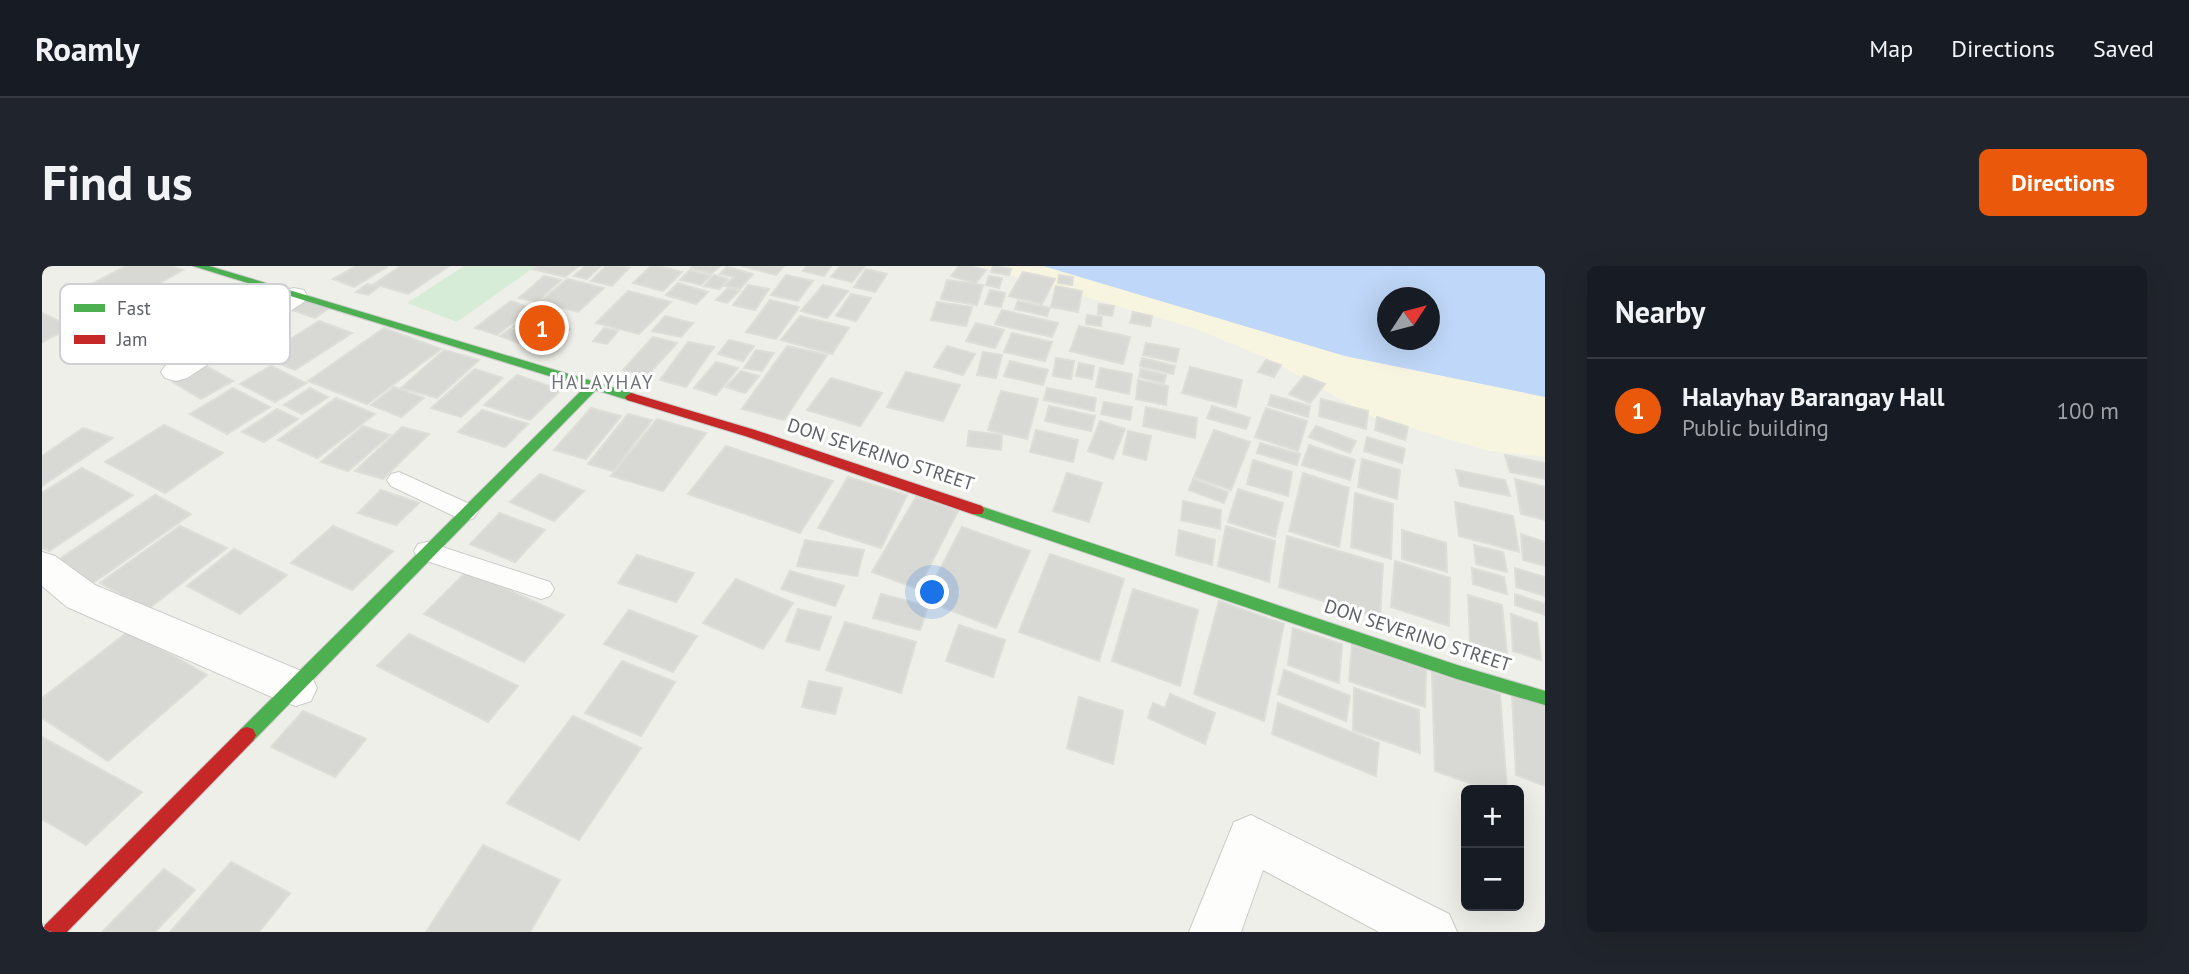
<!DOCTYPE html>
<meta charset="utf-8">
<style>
body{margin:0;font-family:"PT Sans",sans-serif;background:#20242c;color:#f1f3f6}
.controls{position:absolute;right:21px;bottom:21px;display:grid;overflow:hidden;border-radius:10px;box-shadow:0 7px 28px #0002}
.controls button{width:63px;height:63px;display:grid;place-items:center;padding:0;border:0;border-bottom:2px solid #363941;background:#171b24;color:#f1f3f6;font:35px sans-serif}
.compass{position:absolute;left:1335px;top:21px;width:63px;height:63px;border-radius:50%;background:#171b24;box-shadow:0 7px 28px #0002;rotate:54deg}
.you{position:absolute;left:891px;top:327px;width:24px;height:24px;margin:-18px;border:5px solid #fff;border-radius:50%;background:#1a73e8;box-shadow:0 0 0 10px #1a73e833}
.badge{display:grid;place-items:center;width:46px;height:46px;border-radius:50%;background:#ea580c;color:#fff;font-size:23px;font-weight:700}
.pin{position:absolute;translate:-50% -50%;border:4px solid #fff;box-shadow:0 2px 7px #0006}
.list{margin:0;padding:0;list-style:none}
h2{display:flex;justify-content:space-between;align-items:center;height:91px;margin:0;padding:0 28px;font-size:30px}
h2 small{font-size:23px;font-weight:400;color:#9ea1a6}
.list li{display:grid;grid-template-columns:46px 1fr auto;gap:21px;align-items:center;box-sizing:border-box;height:105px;padding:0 28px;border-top:2px solid #363941}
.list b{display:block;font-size:26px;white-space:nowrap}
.list p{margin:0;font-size:23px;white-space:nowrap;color:#9ea1a6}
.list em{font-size:23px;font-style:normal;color:#9ea1a6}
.map{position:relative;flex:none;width:1503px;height:666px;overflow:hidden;border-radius:10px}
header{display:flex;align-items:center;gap:42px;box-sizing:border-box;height:98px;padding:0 35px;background:#171b24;border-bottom:2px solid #363941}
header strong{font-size:33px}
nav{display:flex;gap:38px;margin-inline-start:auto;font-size:24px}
.intro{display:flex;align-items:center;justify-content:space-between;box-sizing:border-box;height:168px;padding:0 42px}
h1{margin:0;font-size:49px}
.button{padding:18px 32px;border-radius:10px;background:#ea580c;color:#fff;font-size:24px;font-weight:700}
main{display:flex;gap:42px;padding:0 42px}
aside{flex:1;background:#171b24;border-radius:10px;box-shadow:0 7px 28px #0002}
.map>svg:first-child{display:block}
.green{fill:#d7ecd7}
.sand{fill:#f7f5df}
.water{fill:#bfd7f8;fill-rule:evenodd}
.building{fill:#d8d8d4;stroke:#deded8;stroke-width:2}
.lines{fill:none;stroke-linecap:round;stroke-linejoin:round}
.lane-casing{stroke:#cbccca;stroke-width:2}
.street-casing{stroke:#cbccca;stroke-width:2}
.fast-casing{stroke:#cbcccb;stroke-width:2}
.jam-casing{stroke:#cbcccb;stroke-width:2}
.lane{fill:#fdfdfc;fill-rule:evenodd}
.street{fill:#fdfdfc;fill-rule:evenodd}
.fast{fill:#4caf50;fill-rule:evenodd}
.jam{fill:#c62828;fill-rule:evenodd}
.labels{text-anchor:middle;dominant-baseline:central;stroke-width:6;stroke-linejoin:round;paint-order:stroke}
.far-quarter-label{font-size:19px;letter-spacing:2px;fill:#6f737a;stroke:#fff}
.street-label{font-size:19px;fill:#5e6168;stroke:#fff}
.key{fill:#fff;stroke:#cfd0d2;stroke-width:2}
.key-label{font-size:19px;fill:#5e6168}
</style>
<header>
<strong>Roamly</strong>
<nav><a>Map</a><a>Directions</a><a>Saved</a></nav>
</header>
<div class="intro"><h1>Find us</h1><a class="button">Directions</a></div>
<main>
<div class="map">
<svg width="1503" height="666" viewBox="0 0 1503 666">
<rect width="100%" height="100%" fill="#efefe9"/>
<!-- green -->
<polygon class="green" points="422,0 494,0 415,56 365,37"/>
<!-- sand -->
<polygon class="sand" points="936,0 1007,1 1303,90 1503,131 1503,191 1447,185 1328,150 1229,94 1152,62"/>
<!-- water -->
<path class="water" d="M1001,0H1503V131L1303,90ZM1346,32H1388V74H1346Z"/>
<!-- building -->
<g class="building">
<polygon points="84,0 129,0 141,4 80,38 40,23"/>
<polygon points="314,0 343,0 345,1 312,21 291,13"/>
<polygon points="359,0 407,0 366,28 332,18"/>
<polygon points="496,0 537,0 523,11 491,3"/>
<polygon points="543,0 559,0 545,13 532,10"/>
<polygon points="564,0 576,0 587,2 570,20 549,15"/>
<polygon points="609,0 617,0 640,6 621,25 591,17"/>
<polygon points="651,0 678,0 669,8 649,2"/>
<polygon points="700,0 742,0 734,9"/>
<polygon points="765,0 789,0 782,10 761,5"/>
<polygon points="798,0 823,0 810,16 789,11"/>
<polygon points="917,0 927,0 944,4 934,17 909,10"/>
<polygon points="951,0 969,3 967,9 949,6"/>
<polygon points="685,1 711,8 698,23 682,20 692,11 678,8"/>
<polygon points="824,3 845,8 833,26 812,21"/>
<polygon points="648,4 668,10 659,19 638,14"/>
<polygon points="981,6 1013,13 1000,38 967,30"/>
<polygon points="672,9 686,13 677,23 662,20"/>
<polygon points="744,9 771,15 756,35 729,29"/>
<polygon points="1017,9 1031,11 1030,19 1016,17"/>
<polygon points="502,10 519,14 495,36 477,32"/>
<polygon points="947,10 960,12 957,22 944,19"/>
<polygon points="525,13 562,22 536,46 498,36"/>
<polygon points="905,14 941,19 935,39 899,33"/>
<polygon points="636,17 666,26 654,38 624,29"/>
<polygon points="325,18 337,21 326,29 314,26"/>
<polygon points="706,19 727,23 713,44 691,39"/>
<polygon points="781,19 806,25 785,52 759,45"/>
<polygon points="1014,20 1040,25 1036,46 1009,41"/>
<polygon points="686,22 697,25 685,37 674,34"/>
<polygon points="948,24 963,27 959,41 943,38"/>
<polygon points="586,25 629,36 597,68 554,57"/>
<polygon points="809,28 829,32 814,55 794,50"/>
<polygon points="256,32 287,42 273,52 241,41"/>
<polygon points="728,34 757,41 734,73 704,66"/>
<polygon points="469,35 489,42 455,69 433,62"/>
<polygon points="976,35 1008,42 1005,50 973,43"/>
<polygon points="895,36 930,41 924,60 889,54"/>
<polygon points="1057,38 1072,40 1070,50 1056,48"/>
<polygon points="960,44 1016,57 1010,71 953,58"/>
<polygon points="1091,46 1110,50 1108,60 1088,57"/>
<polygon points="0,47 29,61 0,76"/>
<polygon points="487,49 528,63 512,76 471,61"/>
<polygon points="1045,49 1060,51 1059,60 1044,58"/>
<polygon points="623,50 651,57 639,71 610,65"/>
<polygon points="758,50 807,62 790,88 739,74"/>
<polygon points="277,55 310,67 253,104 220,91"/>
<polygon points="934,57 962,64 953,82 924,75"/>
<polygon points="1037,60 1088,71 1081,98 1028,85"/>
<polygon points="342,62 399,83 325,138 266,115"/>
<polygon points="562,62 576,65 565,78 551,75"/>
<polygon points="468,63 486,69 477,77 458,70"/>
<polygon points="970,67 1010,76 1003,95 962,86"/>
<polygon points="611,71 635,77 605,110 581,104"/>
<polygon points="687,74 712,80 701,95 676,88"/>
<polygon points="646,76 672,81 644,121 618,114"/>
<polygon points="1104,77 1137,83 1134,96 1101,89"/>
<polygon points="745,80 785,89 742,154 700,143"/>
<polygon points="905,80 933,88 921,109 892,101"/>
<polygon points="402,84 437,94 395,132 359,122"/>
<polygon points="714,84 732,87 720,105 702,102"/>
<polygon points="941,86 960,89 954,112 935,109"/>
<polygon points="1014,92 1032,95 1029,113 1011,110"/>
<polygon points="1100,92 1133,100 1131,108 1098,100"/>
<polygon points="1224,94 1239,99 1232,111 1216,106"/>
<polygon points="968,95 1006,104 1001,119 962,110"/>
<polygon points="674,96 696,102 674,129 652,122"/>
<polygon points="1037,97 1052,100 1050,113 1034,110"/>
<polygon points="162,99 191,115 159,133 131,116"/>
<polygon points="229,100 264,117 233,136 198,118"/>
<polygon points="1148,101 1200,114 1194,141 1140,127"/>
<polygon points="1058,102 1090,108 1087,128 1054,121"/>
<polygon points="433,103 461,112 419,151 389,142"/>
<polygon points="1099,103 1124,109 1122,117 1097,111"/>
<polygon points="699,105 717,110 703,127 684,121"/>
<polygon points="864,106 918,119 901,155 845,141"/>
<polygon points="475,109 519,124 488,154 442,139"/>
<polygon points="1262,110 1283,118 1268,137 1247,128"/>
<polygon points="789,112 840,127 818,160 765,144"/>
<polygon points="1096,114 1126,120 1124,139 1094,133"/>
<polygon points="352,121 382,132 359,151 329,139"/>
<polygon points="191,122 228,141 185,168 148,148"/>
<polygon points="268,122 286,131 260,148 242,139"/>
<polygon points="1005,122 1054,132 1052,145 1002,134"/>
<polygon points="959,125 996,133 985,173 946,164"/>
<polygon points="1229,129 1268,140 1266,151 1226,139"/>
<polygon points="294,132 333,148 275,192 236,174"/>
<polygon points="1279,133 1326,145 1324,163 1277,150"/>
<polygon points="1062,136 1090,141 1088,154 1059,148"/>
<polygon points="1007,140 1053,150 1049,165 1003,155"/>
<polygon points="1170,140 1208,152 1204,163 1165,152"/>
<polygon points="1104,141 1155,152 1153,172 1101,160"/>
<polygon points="549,142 579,150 544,193 512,184"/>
<polygon points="1224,142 1265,155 1256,185 1213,171"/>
<polygon points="235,143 256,153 222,176 200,166"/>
<polygon points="440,144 486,158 463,181 416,166"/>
<polygon points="586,148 610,154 571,205 546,198"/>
<polygon points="1335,151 1366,161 1363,174 1333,164"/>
<polygon points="615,153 664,167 621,225 569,210"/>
<polygon points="1058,155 1083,163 1071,193 1046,185"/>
<polygon points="122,159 181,187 123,227 63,196"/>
<polygon points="321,160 348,169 306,205 279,196"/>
<polygon points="1274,160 1314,175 1308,187 1267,171"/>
<polygon points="360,161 387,168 341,213 313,205"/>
<polygon points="41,162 71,172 0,220 0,190"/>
<polygon points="994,164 1036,174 1031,196 988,186"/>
<polygon points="1172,164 1208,176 1189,224 1152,211"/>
<polygon points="927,165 960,169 959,184 925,180"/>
<polygon points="1086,165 1109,170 1104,194 1081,188"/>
<polygon points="1325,171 1363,183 1360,197 1322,185"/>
<polygon points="1218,177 1258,188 1255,199 1215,187"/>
<polygon points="1267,179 1313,194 1308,214 1260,199"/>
<polygon points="684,180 791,215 758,267 646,228"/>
<polygon points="1463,189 1503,197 1503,213 1468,206"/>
<polygon points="1320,193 1358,204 1355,233 1316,221"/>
<polygon points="1211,194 1250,206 1246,230 1205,218"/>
<polygon points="40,202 91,229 7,285 0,282 0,227"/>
<polygon points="1414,204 1463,214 1468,230 1418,220"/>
<polygon points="1025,207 1060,217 1047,256 1011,245"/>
<polygon points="1261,207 1307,222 1297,281 1247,265"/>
<polygon points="498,208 542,225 512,255 468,236"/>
<polygon points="806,211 865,229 839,282 776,262"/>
<polygon points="1151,213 1186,226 1182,237 1147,224"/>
<polygon points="1473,213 1503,221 1503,254 1479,248"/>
<polygon points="1196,223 1241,237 1233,271 1186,256"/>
<polygon points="339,224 377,237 354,259 316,247"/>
<polygon points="1313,227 1351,238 1349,293 1309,281"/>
<polygon points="113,229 149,248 48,319 13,296"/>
<polygon points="874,231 916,245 876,323 830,306"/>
<polygon points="1141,235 1179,244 1178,263 1139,254"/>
<polygon points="1413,236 1471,250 1477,286 1417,270"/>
<polygon points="458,247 503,264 473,296 428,278"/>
<polygon points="138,260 185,282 106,343 58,317"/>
<polygon points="291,260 351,285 310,324 249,297"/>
<polygon points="1184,260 1233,275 1227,316 1176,300"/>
<polygon points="920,261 988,285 954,362 882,334"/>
<polygon points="1137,264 1173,274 1170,299 1134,289"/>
<polygon points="1360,264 1404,277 1405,306 1360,293"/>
<polygon points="1479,268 1503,276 1503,300 1481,294"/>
<polygon points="1245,270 1341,298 1338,353 1237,321"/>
<polygon points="763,274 822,284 815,310 755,300"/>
<polygon points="1432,279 1461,286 1465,306 1434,298"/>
<polygon points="192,283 245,309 198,348 145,320"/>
<polygon points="1008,288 1082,313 1057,395 977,366"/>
<polygon points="595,289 652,307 634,336 576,317"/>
<polygon points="1353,295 1408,312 1407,360 1349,341"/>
<polygon points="1430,302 1462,311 1465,328 1431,318"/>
<polygon points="1473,302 1503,311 1503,330 1474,321"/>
<polygon points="425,305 522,349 482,396 382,348"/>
<polygon points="748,305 802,320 793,340 739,323"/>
<polygon points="694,313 751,337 721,383 661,357"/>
<polygon points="1091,323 1156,344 1138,420 1070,395"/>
<polygon points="839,328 886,340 878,364 831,352"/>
<polygon points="1473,328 1503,338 1503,349 1473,339"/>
<polygon points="1426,329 1460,339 1465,388 1428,376"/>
<polygon points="1177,335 1242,358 1222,455 1152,428"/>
<polygon points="756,343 789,351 777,384 744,375"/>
<polygon points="587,344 655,370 631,406 562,378"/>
<polygon points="1469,348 1495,357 1499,394 1471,385"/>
<polygon points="803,356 874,376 859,427 784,404"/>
<polygon points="917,359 963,374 951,411 904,395"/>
<polygon points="1251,362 1300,378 1297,417 1246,399"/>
<polygon points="87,365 165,409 66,495 0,452 0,432"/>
<polygon points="367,368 476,420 446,456 335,400"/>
<polygon points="1310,379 1384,404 1383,441 1307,415"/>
<polygon points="580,395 633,416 599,470 543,447"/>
<polygon points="1242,404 1308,430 1304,455 1236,428"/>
<polygon points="1390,406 1458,428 1465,524 1447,524 1393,505"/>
<polygon points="767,415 800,422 793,448 760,441"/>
<polygon points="1312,422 1377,444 1378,487 1311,464"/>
<polygon points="1128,428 1173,447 1163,478 1106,452 1111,437 1123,442"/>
<polygon points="1470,428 1503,439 1503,520 1474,509"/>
<polygon points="1037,431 1081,445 1071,498 1025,482"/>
<polygon points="1236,437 1337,477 1334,510 1230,468"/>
<polygon points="261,445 324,473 293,511 229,481"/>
<polygon points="531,450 599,482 537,574 465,537"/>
<polygon points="0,471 100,526 44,579 0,553"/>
<polygon points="441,579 518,614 488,666 384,666"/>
<polygon points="189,596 248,627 217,666 128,666"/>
<polygon points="122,603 153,624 113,666 60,666"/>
</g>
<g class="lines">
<!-- lane casing -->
<g class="lane-casing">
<g id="lane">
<polygon points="357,206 432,240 436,246 432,252 424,255 416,252 349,220 345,214 349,208"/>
<polygon points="385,276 508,316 512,323 508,330 499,333 376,292 372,285 376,278"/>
</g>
</g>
<!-- street casing -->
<g class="street-casing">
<g id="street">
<polygon points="252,22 262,24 265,30 262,36 145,112 134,115 123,112 119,106 123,100 242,24"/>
<polygon points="0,286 13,290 53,319 269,409 275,422 269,435 254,440 239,435 25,341 0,320"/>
<polygon points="1209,549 1407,648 1415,666 1337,666 1221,604 1199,666 1147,666 1192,556"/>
</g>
</g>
<!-- fast casing -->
<g class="fast-casing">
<g id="fast">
<polygon points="151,0 167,0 593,128 595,131 589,135 554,124 211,475 205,477 199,475 196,469 199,463 543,121"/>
<polygon points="935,239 1415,399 1503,425 1503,439 1415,413 930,248 928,244 930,240"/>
</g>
</g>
<!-- jam casing -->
<g class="jam-casing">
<g id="jam">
<polygon points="589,127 713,164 940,240 942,244 940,248 930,248 703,170 585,134 583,131"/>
<polygon points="205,461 211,463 214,469 211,475 25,666 0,666 3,659 199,463"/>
</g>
</g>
<!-- lane -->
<use href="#lane" class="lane"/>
<!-- street -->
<use href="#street" class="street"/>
<!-- fast -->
<use href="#fast" class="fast"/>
<!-- jam -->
<use href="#jam" class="jam"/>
</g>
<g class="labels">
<!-- far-quarter labels -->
<g class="far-quarter-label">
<text x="561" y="116">HALAYHAY</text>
</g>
<!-- street labels -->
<g class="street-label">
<text transform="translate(839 188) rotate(18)">DON SEVERINO STREET</text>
<text transform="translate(1376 369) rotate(18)">DON SEVERINO STREET</text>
</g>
</g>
<!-- legend -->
<rect x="18" y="18" width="230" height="80" rx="10" class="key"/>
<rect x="32" y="38" width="31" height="8" fill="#4caf50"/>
<rect x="32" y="69" width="31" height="9" fill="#c62828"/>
<g class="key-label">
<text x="75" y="49">Fast</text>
<text x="75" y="80">Jam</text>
</g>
</svg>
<div class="controls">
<button>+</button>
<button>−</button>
</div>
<svg class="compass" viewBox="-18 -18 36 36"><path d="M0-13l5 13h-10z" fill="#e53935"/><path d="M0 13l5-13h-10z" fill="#9ea1a6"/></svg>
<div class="you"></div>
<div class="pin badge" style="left:500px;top:62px">1</div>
</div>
<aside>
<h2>Nearby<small></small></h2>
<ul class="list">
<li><span class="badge">1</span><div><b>Halayhay Barangay Hall</b><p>Public building</p></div><em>100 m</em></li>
</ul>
</aside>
</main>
